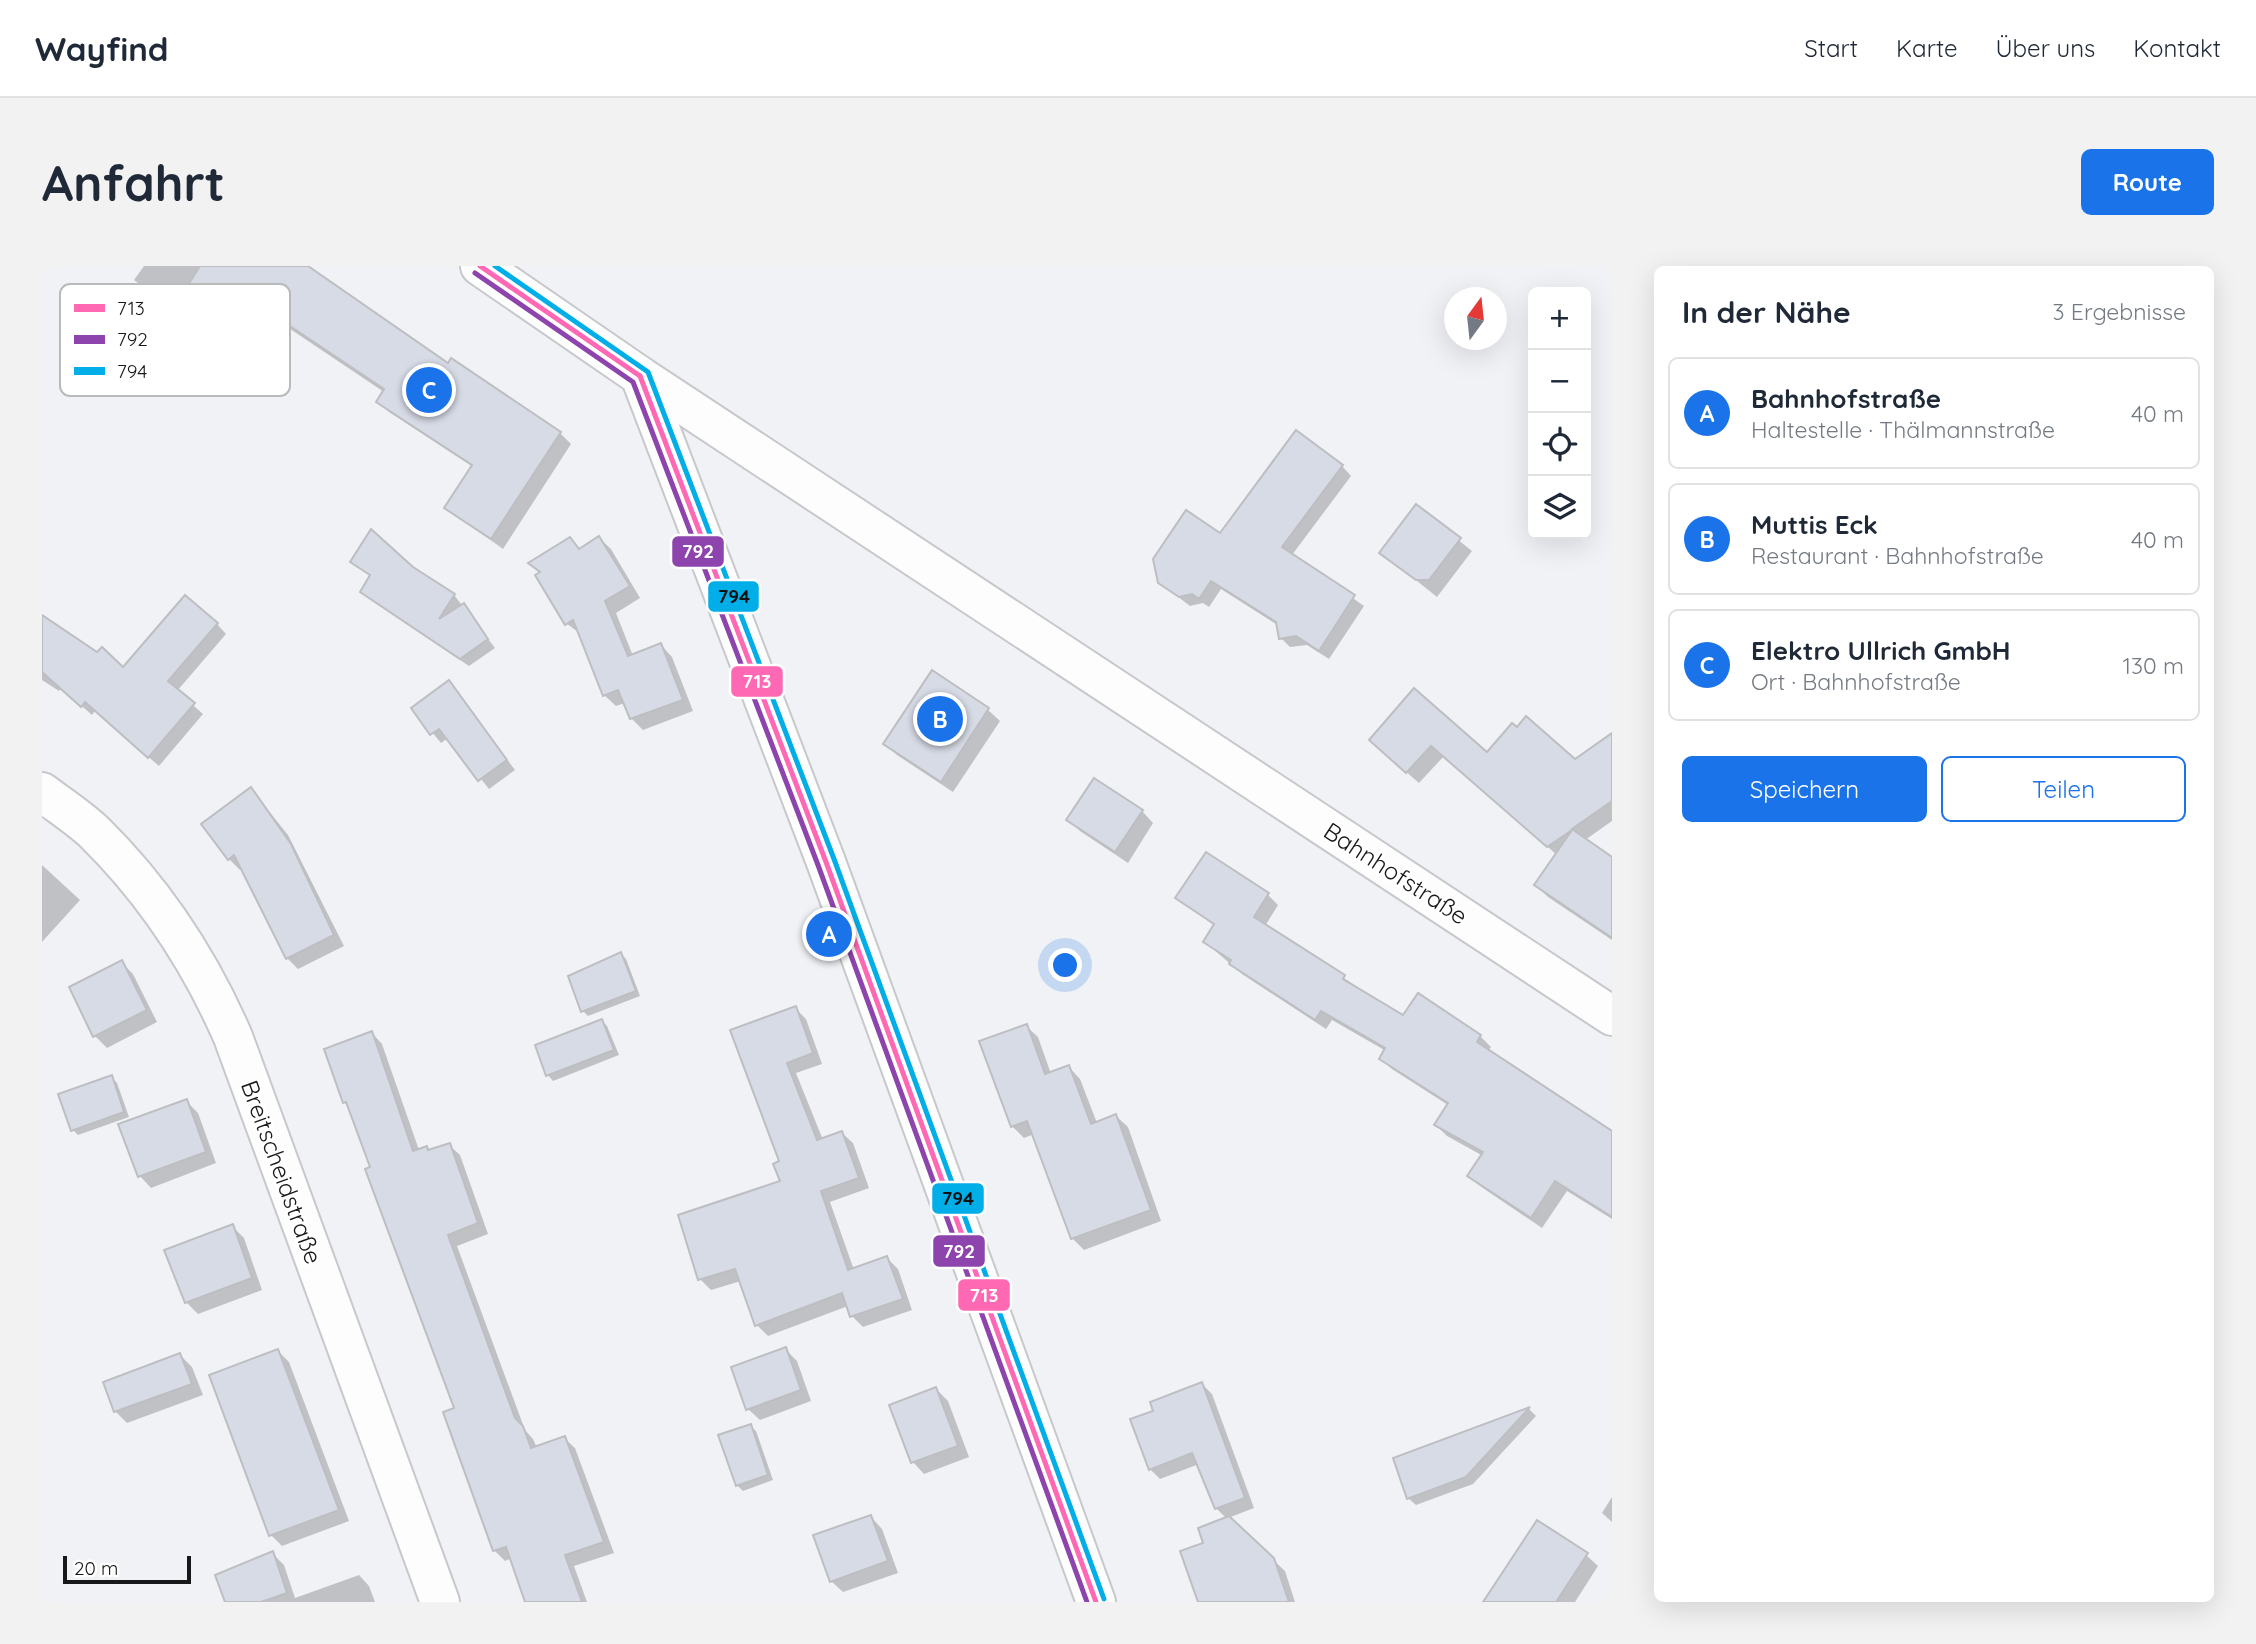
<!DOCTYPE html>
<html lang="de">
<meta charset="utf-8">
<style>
body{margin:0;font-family:Quicksand,sans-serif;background:#f2f2f3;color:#1f2937}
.controls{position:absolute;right:21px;top:21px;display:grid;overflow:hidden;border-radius:10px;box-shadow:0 7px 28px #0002}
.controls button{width:63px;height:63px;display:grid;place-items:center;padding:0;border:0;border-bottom:2px solid #e0e1e3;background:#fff;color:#1f2937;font:35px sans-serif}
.compass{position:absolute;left:1402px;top:21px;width:63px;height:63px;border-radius:50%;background:#fff;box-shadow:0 7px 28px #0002;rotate:15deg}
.scale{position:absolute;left:21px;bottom:18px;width:128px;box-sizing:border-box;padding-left:7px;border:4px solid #17181a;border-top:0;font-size:19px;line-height:24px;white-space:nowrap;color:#17181a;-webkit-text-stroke:5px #fff;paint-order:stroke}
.you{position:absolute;left:1024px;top:700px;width:24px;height:24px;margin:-18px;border:5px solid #fff;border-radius:50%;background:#1a73e8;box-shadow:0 0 0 10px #1a73e833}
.badge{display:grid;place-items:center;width:46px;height:46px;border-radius:50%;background:#1a73e8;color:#fff;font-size:23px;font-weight:700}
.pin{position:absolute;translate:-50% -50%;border:4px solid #fff;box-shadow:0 2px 7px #0006}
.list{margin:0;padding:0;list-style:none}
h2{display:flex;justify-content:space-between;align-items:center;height:91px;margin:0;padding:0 28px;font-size:30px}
h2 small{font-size:23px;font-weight:400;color:#747a83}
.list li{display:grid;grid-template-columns:46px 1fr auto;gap:21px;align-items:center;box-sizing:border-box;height:112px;margin:0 14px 14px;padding:0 14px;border:2px solid #e0e1e3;border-radius:10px}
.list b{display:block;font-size:26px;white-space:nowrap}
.list p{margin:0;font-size:23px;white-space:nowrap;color:#747a83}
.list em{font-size:23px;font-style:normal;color:#747a83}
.actions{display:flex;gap:14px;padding:21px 28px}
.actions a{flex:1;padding:16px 0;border:2px solid #1a73e8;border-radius:10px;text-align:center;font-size:24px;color:#1a73e8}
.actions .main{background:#1a73e8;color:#fff}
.icon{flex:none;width:38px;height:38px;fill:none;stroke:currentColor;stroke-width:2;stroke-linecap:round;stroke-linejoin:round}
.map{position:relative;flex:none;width:1570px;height:1336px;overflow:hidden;border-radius:10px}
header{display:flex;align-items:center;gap:42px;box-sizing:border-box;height:98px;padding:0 35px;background:#fff;border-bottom:2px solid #e0e1e3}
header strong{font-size:33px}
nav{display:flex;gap:38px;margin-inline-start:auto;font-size:24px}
.intro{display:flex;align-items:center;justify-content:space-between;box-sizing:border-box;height:168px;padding:0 42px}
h1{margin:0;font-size:49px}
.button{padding:18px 32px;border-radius:10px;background:#1a73e8;color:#fff;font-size:24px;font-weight:700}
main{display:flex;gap:42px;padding:0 42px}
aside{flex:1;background:#fff;border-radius:10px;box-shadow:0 7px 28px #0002}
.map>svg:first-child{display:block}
.shadow{fill:#0003}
.building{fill:#d7dbe6;stroke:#bdbec1;stroke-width:2}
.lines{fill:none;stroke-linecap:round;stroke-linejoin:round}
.minor-casing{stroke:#c7c8cb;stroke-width:42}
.major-casing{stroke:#c7c8cb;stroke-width:42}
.minor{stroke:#fdfdfe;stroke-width:38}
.major{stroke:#fdfdfe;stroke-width:38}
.bus-1-casing{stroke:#fff;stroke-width:10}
.bus-2-casing{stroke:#fff;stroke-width:10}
.bus-3-casing{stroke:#fff;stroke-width:10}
.bus-1{stroke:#ff69b4;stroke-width:5}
.bus-2{stroke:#8e44ad;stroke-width:5}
.bus-3{stroke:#02aee8;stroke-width:5}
.labels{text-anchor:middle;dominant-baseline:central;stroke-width:6;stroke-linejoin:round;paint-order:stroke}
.street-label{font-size:24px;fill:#17181a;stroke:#fff}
.key{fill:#fff;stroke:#b9baba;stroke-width:2}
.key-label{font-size:19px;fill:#17181a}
.line-badge{stroke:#fff;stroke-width:2.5}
.badge-label{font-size:19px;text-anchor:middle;font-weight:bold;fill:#fff}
.pale-badge-label{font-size:19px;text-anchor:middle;font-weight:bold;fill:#111}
</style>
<header>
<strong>Wayfind</strong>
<nav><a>Start</a><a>Karte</a><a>Über uns</a><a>Kontakt</a></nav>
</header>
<div class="intro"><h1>Anfahrt</h1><a class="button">Route</a></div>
<main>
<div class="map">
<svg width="1570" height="1336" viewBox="0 0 1570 1336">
<rect width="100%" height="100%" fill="#f1f2f6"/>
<!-- shadow -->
<g class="shadow">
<polygon points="102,0 263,0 406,100 518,167 529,178 461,283 404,242 431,201 347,146 336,135 342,126 211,38 181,82 154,66 144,54 92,14"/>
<polygon points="1300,200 1309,210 1250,289 1322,340 1287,393 1265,379 1248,381 1239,372 1237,360 1179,323 1167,341 1161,337 1148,340 1118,317 1179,269"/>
<polygon points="1375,241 1430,285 1395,331 1340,287"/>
<polygon points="557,272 569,283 598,332 574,347 591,390 619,379 630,391 651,445 601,464 589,452 583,437 574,440 562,429 539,368 525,358 499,308 488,298 528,273 539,284"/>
<polygon points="310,296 370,302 412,329 453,382 427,400 329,334 320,326 329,311"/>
<polygon points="0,351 82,403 175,358 184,368 135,425 161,448 117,500 53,445 50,449 19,422 17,425 0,414"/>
<polygon points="890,407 946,444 958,455 911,526 855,489 843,478"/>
<polygon points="407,416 473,504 447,523 406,472 399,477 371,443"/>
<polygon points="1373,425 1445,488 1533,495 1570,486 1570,555 1543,574 1570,593 1570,674 1506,631 1494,619 1515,589 1402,490 1377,517 1341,486"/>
<polygon points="209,523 246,569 302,680 256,703 245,692 200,602 198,604 187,593"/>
<polygon points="1100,545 1111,557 1086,597 1038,565 1027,554"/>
<polygon points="0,599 38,634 0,676"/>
<polygon points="1226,629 1236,639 1223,660 1362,752 1438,770 1449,781 1446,785 1570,867 1570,953 1525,925 1500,962 1438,920 1427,909 1441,890 1405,870 1394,859 1406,839 1350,803 1339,792 1344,785 1290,754 1284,763 1200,708 1163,676 1173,660 1136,632"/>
<polygon points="579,688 584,693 598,730 546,750 541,745"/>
<polygon points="80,697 91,708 115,756 65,782 53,770"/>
<polygon points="753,742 764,753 780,798 754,807 781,874 800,867 811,877 827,922 788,936 812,1004 845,992 856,1003 870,1044 821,1061 810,1050 806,1040 726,1070 715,1059 699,1015 669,1024 658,1013 740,916 739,896 690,765"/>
<polygon points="560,755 565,760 577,789 511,815 506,809"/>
<polygon points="984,760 996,771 1009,808 1027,801 1038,813 1055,857 1074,850 1086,861 1119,955 1042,984 1030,972 992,868 982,872 970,860"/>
<polygon points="330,767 340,778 377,884 384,882 388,886 407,879 418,889 446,968 415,980 483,1164 491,1173 495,1182 522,1172 533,1182 572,1287 532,1300 545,1336 486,1336 470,1292 463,1295 452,1284 415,1143 330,902"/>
<polygon points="69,811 75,817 87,851 36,869 31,864"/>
<polygon points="144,835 156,847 174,897 109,922 98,910"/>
<polygon points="190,960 202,972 220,1024 156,1048 144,1036"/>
<polygon points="743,1083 755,1095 769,1135 718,1154 706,1143"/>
<polygon points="236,1085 247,1096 307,1255 240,1280 229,1269"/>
<polygon points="138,1089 150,1101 161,1129 85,1157 73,1145"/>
<polygon points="1160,1118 1170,1128 1212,1242 1186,1252 1243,1305 1253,1336 1158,1336 1163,1278 1185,1253 1174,1242 1157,1198 1118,1213 1108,1203 1113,1146"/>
<polygon points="894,1123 906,1135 927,1191 882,1208 871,1196"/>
<polygon points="1487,1143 1494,1150 1431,1218 1374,1239 1366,1232 1353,1193"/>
<polygon points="708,1160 714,1165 731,1214 701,1225 695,1219"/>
<polygon points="1570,1231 1570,1256 1560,1247"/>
<polygon points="829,1251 840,1263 856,1307 801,1326 789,1315"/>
<polygon points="230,1287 242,1299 253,1332 317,1309 327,1320 333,1336 185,1336"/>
<polygon points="1544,1289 1556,1300 1533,1336 1461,1336"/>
</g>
<!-- building -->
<g class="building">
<polygon points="158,0 266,0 406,97 409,92 519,166 449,273 402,242 430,199 334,136 342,123 200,28 170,72 141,55 143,52 131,43"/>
<polygon points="1254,164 1301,199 1240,281 1313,329 1277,385 1254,370 1237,373 1234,356 1169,315 1157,333 1150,328 1137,331 1116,317 1111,293 1144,244 1178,267"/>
<polygon points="1374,238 1419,272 1387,314 1374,314 1337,287"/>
<polygon points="329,263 371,301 413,328 397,353 422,337 446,373 418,393 318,326 328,309 308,296"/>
<polygon points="557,270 588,320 563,335 586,390 619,377 641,434 588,453 576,424 561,430 531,354 523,359 493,309 498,306 486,297 528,271 537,283"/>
<polygon points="143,329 176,357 126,415 153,437 106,492 43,436 39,441 0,406 0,349 55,386 60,381 81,401"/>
<polygon points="890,404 947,442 899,516 841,478"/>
<polygon points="407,414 465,494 436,515 397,463 388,469 369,442"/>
<polygon points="1372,422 1445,486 1470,457 1475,461 1484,450 1533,493 1570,467 1570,535 1530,563 1570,591 1570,672 1492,619 1530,564 1505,581 1389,480 1364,507 1327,474"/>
<polygon points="1052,512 1101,544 1073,586 1024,554"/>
<polygon points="209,521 249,578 292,669 244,693 192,589 186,594 159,558"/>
<polygon points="1164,586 1227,627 1212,651 1303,709 1301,713 1361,749 1376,727 1439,769 1435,776 1570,865 1570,951 1513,915 1489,952 1425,910 1441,886 1392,859 1406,837 1337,793 1343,782 1279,745 1273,754 1187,698 1189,694 1161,676 1172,658 1133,632"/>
<polygon points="579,686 594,725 539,746 526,710"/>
<polygon points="80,694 105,744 51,771 27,721"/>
<polygon points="754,740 771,787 745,797 775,874 800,865 817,912 779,925 806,1004 845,990 861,1033 808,1051 800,1027 713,1060 693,1003 656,1014 636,949 738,915 731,898 737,895 688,764"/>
<polygon points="560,753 572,784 504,810 493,779"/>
<polygon points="985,758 1003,808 1027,799 1049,858 1074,848 1109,944 1029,973 985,855 969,861 937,775"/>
<polygon points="330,765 371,885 385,880 386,884 408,877 436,957 406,969 473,1152 481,1160 489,1182 523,1170 562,1276 523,1289 540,1336 483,1336 464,1281 451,1285 401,1146 412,1142 323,903 328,901 304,836 301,837 282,783"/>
<polygon points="70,809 82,846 29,865 16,828"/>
<polygon points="145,833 164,886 96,911 76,858"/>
<polygon points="191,958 210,1012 143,1037 122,984"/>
<polygon points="744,1081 759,1124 704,1144 689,1101"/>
<polygon points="236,1083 297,1244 227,1270 167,1109"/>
<polygon points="138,1087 150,1118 72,1146 61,1116"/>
<polygon points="1160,1116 1203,1232 1173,1243 1150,1187 1107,1204 1088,1153 1111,1145 1108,1136"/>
<polygon points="894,1121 916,1180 869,1197 847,1139"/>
<polygon points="1488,1141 1424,1211 1365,1233 1351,1192"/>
<polygon points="709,1158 726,1209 694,1220 676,1169"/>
<polygon points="829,1249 846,1295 788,1316 771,1269"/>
<polygon points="1187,1250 1232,1292 1247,1336 1156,1336 1138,1285 1161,1277 1156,1262"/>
<polygon points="1495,1254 1546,1287 1514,1336 1441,1336"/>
<polygon points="231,1285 245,1327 219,1336 183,1336 173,1309"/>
</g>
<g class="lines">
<!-- minor casing -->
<g class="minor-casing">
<g id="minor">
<polyline points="598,110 1570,750"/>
<path d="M0,526C17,539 36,551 52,566C111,624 158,695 191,771L398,1336"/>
</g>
</g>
<!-- major casing -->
<g class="major-casing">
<polyline id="major" points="438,0 598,110 784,596 1054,1336"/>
</g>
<!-- minor -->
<use href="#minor" class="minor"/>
<!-- major -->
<use href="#major" class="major"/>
<!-- bus-1 casing -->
<g class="bus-1-casing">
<g id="bus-1">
<polyline points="438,0 598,110"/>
<polyline points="598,110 784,596 1054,1336"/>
</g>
</g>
<!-- bus-2 casing -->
<g class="bus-2-casing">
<polyline id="bus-2" points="433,7 591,116 776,599 1045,1336"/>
</g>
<!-- bus-3 casing -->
<g class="bus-3-casing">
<polyline id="bus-3" points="453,0 606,106 792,593 1062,1333"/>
</g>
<!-- bus-1 -->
<use href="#bus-1" class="bus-1"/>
<!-- bus-2 -->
<use href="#bus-2" class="bus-2"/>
<!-- bus-3 -->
<use href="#bus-3" class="bus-3"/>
</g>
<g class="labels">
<!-- street labels -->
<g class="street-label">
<text transform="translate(1354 607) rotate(33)">Bahnhofstraße</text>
<text transform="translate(240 906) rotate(70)">Breitscheidstraße</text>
</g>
</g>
<!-- legend -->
<rect x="18" y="18" width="230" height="112" rx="10" class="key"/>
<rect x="32" y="38" width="31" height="8" fill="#ff69b4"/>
<rect x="32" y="69" width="31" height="9" fill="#8e44ad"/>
<rect x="32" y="101" width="31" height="8" fill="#02aee8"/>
<g class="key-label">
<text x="75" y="49">713</text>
<text x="75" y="80">792</text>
<text x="75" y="112">794</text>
</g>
<g class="line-badge">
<rect x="629" y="269" width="54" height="33" rx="7" fill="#8e44ad"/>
<rect x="665" y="314" width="53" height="33" rx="7" fill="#02aee8"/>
<rect x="688" y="399" width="54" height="33" rx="7" fill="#ff69b4"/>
<rect x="889" y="916" width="54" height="33" rx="7" fill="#02aee8"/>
<rect x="890" y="968" width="54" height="34" rx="7" fill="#8e44ad"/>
<rect x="915" y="1012" width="54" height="34" rx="7" fill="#ff69b4"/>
</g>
<g class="badge-label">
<text x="656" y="292">792</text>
<text x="715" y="422">713</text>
<text x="917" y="992">792</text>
<text x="942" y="1036">713</text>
</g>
<g class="pale-badge-label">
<text x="692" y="337">794</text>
<text x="916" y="939">794</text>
</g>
</svg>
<div class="controls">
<button>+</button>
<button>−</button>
<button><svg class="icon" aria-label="locate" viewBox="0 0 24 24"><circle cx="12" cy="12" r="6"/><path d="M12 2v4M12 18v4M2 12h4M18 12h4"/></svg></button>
<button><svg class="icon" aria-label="layers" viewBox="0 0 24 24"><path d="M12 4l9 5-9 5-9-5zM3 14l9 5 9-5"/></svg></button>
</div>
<svg class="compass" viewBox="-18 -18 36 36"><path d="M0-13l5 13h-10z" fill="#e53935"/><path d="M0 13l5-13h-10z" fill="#747a83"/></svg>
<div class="scale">20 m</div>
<div class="you"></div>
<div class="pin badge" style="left:787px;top:668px">A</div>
<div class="pin badge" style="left:898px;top:453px">B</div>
<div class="pin badge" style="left:387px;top:124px">C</div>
</div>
<aside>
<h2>In der Nähe<small>3 Ergebnisse</small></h2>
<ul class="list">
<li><span class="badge">A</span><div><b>Bahnhofstraße</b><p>Haltestelle · Thälmannstraße</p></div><em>40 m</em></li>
<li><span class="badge">B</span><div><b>Muttis Eck</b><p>Restaurant · Bahnhofstraße</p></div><em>40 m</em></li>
<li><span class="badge">C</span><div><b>Elektro Ullrich GmbH</b><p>Ort · Bahnhofstraße</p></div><em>130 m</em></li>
</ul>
<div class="actions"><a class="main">Speichern</a><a>Teilen</a></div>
</aside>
</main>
